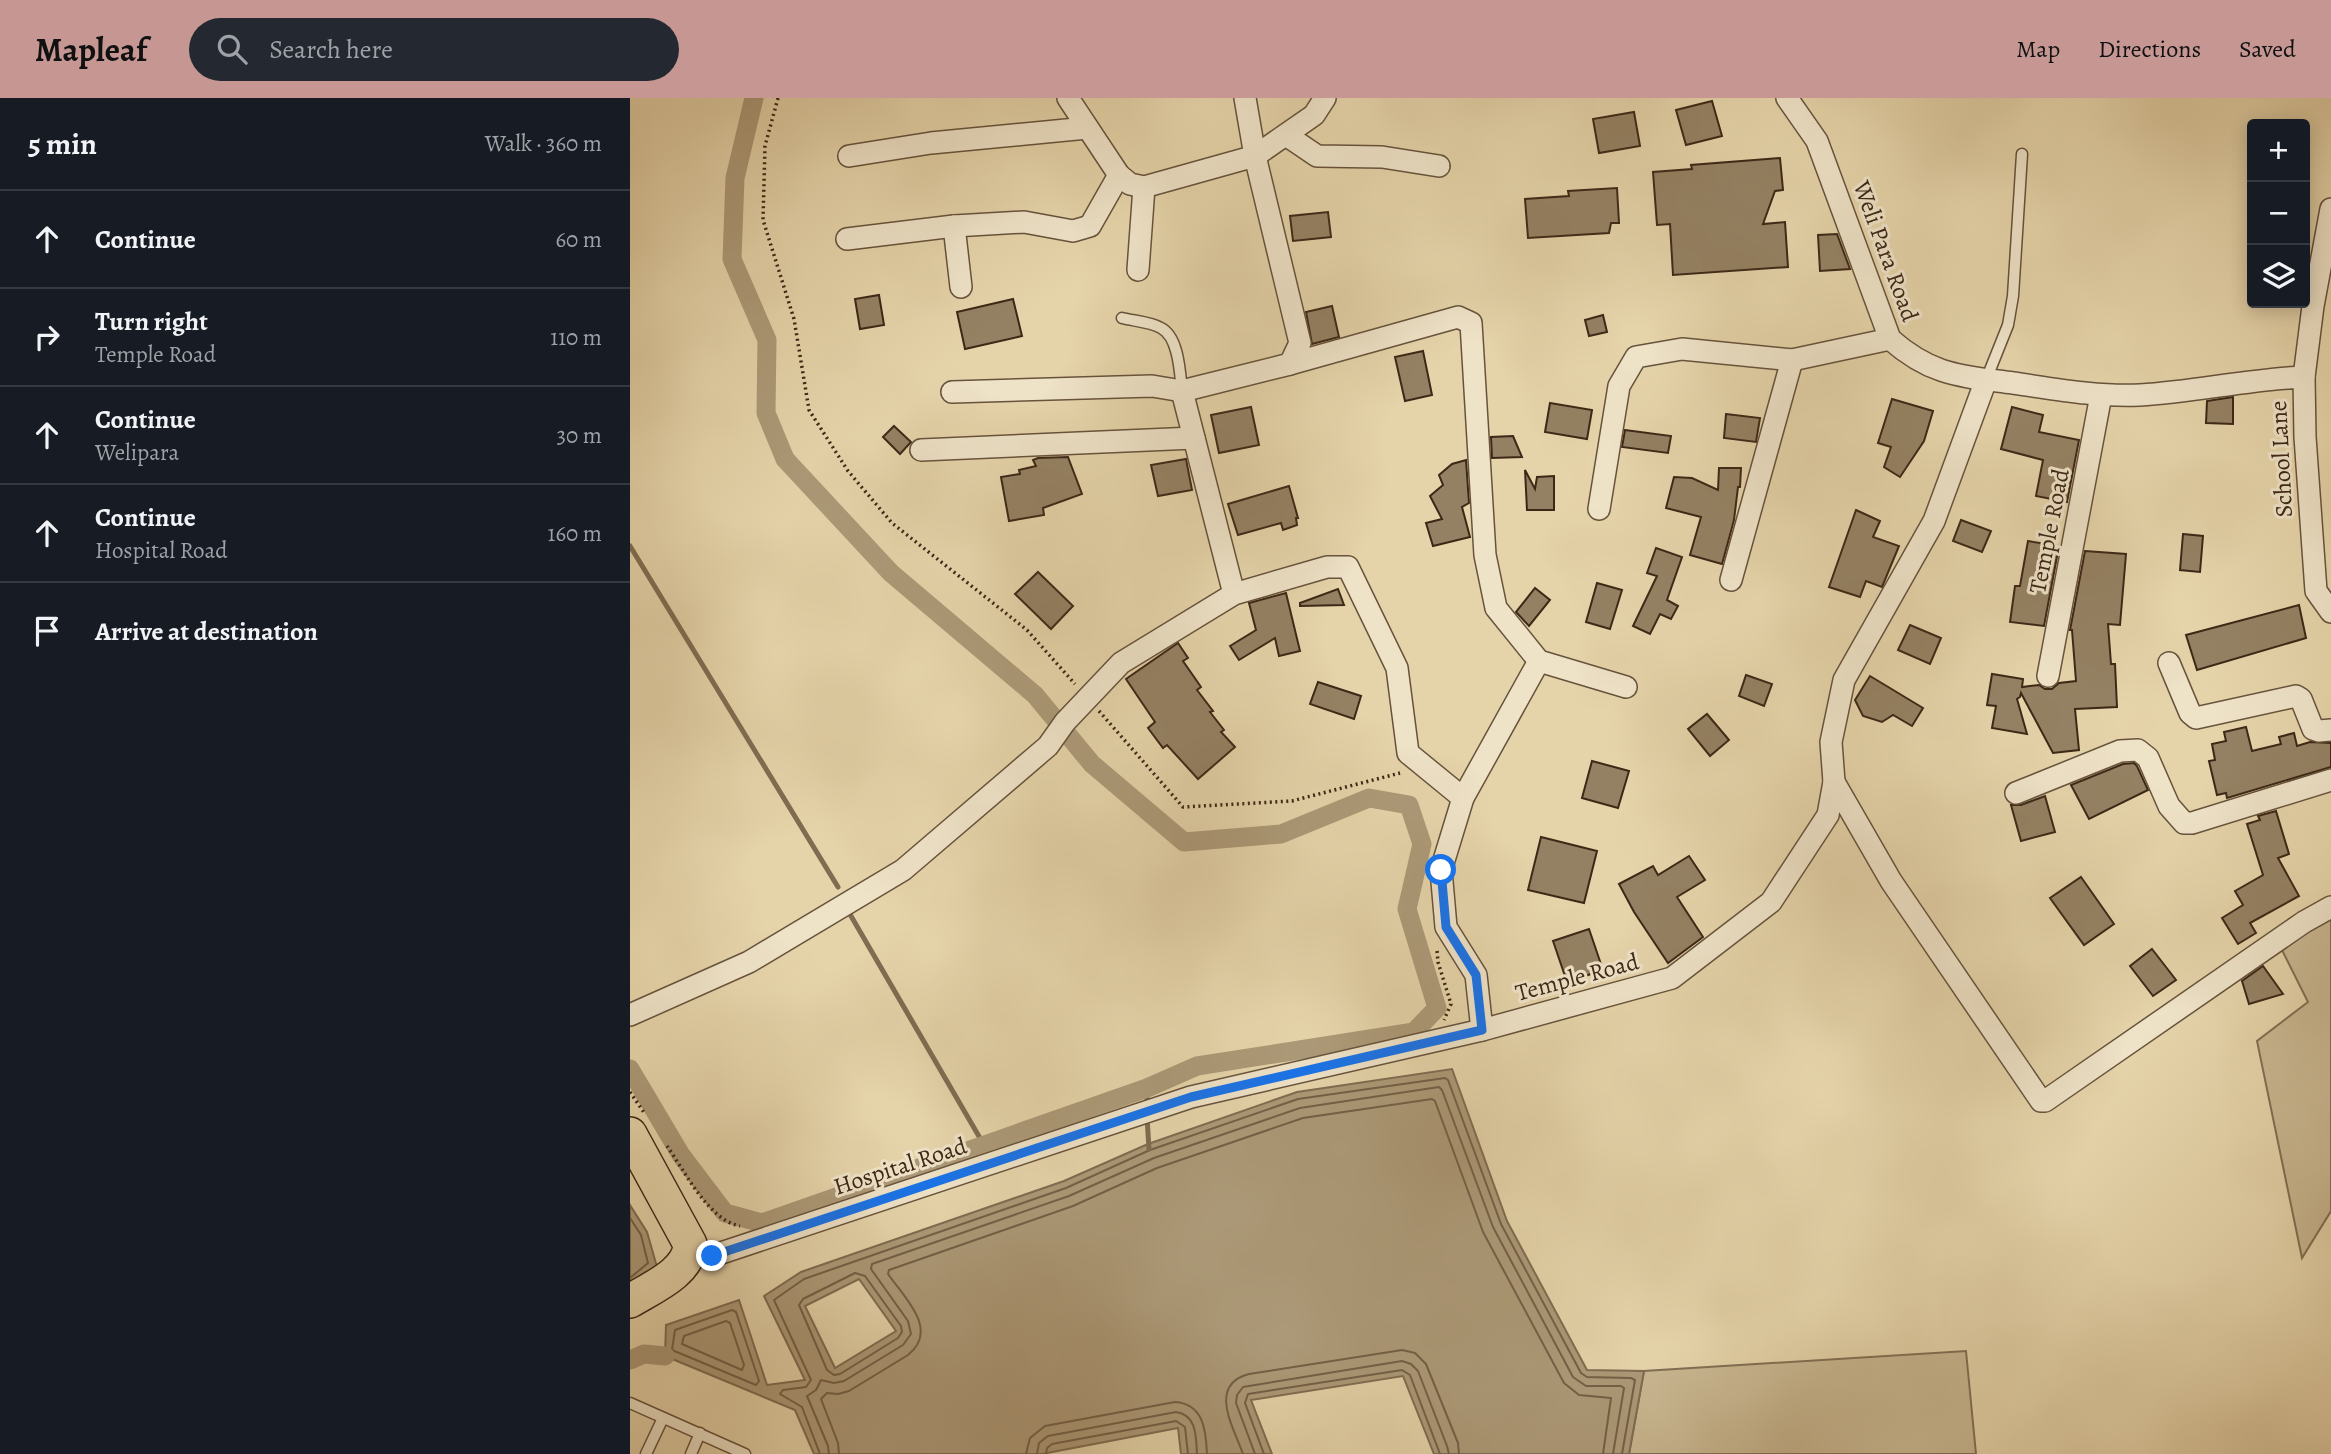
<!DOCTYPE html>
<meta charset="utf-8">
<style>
body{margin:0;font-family:Alegreya,serif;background:#242831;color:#f1f3f6}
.controls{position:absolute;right:21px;top:21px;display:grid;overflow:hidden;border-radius:7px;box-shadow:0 4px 18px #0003}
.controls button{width:63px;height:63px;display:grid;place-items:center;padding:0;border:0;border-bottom:2px solid #363941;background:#171b24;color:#f1f3f6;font:35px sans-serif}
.stop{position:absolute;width:21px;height:21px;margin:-16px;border:5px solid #1a73e8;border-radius:50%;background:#fff}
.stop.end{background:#1a73e8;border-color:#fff;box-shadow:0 2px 7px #0008}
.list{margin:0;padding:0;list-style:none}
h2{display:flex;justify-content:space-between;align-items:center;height:91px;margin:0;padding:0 28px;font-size:30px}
h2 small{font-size:23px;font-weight:400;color:#9ea1a6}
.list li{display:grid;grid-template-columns:46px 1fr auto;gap:21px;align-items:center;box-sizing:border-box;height:98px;padding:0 28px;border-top:2px solid #363941}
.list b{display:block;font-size:26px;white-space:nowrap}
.list p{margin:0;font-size:23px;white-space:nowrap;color:#9ea1a6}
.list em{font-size:23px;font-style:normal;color:#9ea1a6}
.icon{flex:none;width:38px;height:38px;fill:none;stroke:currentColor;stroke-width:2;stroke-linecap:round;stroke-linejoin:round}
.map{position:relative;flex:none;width:1701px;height:1356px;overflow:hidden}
header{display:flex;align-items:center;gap:42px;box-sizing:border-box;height:98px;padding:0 35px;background:#c59692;color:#111}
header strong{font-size:33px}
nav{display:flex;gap:38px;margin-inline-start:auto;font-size:24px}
.search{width:490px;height:63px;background:#242831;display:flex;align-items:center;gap:18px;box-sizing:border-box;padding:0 24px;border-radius:38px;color:#9ea1a6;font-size:26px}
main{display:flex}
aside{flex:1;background:#171b24}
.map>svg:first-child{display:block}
.green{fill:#c8b690;stroke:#826f54;stroke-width:2}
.water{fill:#ac9977;stroke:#806c51;stroke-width:2;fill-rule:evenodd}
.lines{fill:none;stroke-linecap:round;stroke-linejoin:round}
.shore{stroke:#746047;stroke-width:2}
.stream{stroke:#806c51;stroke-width:5}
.canal{stroke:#ac9977;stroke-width:19}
.building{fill:#948163;stroke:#3d2817;stroke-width:2}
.lane-casing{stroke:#67533c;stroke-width:13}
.street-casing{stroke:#67533c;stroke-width:24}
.primary-casing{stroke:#3d2817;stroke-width:36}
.path{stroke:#3d2817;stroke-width:3.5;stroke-dasharray:2 3.5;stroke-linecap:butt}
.lane{stroke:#eee2c7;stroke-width:10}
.street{stroke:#eee2c7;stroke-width:21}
.primary{stroke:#e5d3a9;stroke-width:33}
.route{stroke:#1a73e8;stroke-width:9}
.labels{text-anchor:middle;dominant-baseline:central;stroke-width:6;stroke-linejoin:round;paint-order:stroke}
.street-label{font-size:24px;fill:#3d2817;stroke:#eee2c7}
</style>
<header>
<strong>Mapleaf</strong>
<div class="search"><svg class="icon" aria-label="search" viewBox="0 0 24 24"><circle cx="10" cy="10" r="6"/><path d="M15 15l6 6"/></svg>Search here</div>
<nav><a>Map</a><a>Directions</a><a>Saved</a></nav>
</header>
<main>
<aside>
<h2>5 min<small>Walk · 360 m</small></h2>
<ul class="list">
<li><svg class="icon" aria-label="ahead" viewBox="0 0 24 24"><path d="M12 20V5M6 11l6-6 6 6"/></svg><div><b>Continue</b></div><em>60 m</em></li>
<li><svg class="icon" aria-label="right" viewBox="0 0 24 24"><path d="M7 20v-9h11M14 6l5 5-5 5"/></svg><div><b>Turn right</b><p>Temple Road</p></div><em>110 m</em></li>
<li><svg class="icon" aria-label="ahead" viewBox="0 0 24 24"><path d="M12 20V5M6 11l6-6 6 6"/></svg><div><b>Continue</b><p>Welipara</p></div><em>30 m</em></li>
<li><svg class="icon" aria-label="ahead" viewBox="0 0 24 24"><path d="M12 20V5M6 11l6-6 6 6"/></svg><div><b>Continue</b><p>Hospital Road</p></div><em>160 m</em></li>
<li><svg class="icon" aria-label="arrive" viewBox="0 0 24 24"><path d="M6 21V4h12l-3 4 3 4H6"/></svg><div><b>Arrive at destination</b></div></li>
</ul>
</aside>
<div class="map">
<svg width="1701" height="1356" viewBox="0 0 1701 1356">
<rect width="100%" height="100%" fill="#e5d3a9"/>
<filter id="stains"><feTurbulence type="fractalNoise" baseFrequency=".00286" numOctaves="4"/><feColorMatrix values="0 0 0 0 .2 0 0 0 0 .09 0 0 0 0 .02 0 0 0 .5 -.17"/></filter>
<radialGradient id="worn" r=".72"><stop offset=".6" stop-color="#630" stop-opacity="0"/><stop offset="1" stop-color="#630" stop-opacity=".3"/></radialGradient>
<!-- green -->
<g class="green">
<polygon points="1701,806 1701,1113 1672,1160 1627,943 1678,904 1646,840"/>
<polygon points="1336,1253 1346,1356 999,1356 1014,1273"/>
</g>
<!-- water -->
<g class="water">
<path d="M822,971L877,1123L957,1272L1014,1273L999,1356H804L773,1278L621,1302L642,1356H551L548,1330L412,1356H184L165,1312L35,1258L36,1227L109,1202L137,1287L175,1282L134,1198L171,1174L434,1083L518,1046L667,994ZM229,1181L266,1233L205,1270L175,1208Z"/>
<polygon points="0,1107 17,1134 27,1169 0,1189"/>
</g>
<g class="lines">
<!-- shore -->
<g class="shore">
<polyline points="0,1120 11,1137 18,1165 0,1180"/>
<polygon points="225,1175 235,1178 271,1228 272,1234 268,1240 210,1276 204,1277 197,1272 169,1207 173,1201"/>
<polygon points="102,1212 106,1214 129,1283 126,1287 42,1252 45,1232"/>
<polygon points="96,1223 100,1225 114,1267 112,1272 52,1246 54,1238"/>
<polyline points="190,1356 172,1309 150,1296 153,1292 176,1289 181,1282 144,1202 174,1181 436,1090 520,1052 668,1001 815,980 818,982 871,1126 951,1275 957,1279 1001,1280 1005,1282 992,1356"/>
<polyline points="199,1356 198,1348 177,1298 186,1292 191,1282 204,1285 214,1283 273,1247 281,1236 278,1223 241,1171 242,1166 439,1098 524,1060 670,1010 809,989 812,992 863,1129 943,1279 956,1288 991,1288 994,1290 983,1356"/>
<path d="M209,1356L208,1345L191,1301L197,1295L208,1296L219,1293L278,1257C310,1232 274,1199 258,1176L259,1172L443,1108L527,1070L673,1020L802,1001L805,1003L853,1134L934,1285L949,1297L981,1300L973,1356"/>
<path d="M396,1356L400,1340L415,1328L545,1304C574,1306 576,1333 577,1356"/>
<path d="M407,1356L409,1345L418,1338L546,1314C567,1317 566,1339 567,1356"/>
<polyline points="416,1356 417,1350 422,1346 546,1323 555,1329 558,1356"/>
<path d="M613,1356C604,1330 577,1287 619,1276L772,1252L785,1255L796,1266L828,1345L829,1356"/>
<polyline points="625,1356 606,1305 607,1297 613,1289 772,1263 781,1266 788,1273 817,1348 819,1356"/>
<polyline points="634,1356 615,1305 618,1296 772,1272 780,1277 810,1356"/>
</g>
<!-- stream -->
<g class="stream">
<polyline points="0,448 208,789"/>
<polyline points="221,818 354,1047"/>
<polyline points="517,990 517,1009"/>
<polyline points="517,1019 519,1051"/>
</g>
<!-- canal -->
<g class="canal">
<polyline points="0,971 51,1057 95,1115 132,1125 517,990 567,968 784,934 807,910 777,811 792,746 779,707 739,700 651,736 554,744 462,666 405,597 261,475 155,361 136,315 137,242 102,161 105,80 124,0"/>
<polyline points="0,1262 14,1256 35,1258"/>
</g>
</g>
<!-- building -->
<g class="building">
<polygon points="1082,3 1092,38 1056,47 1046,12"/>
<polygon points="1004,14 1010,48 969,55 963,21"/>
<polygon points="1150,60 1153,92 1145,93 1133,126 1155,124 1158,169 1043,177 1040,126 1027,127 1023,74 1062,71 1061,67"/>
<polygon points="987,90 989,125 981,125 979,135 898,140 895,101 939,98 938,93"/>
<polygon points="698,114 701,139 663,143 660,118"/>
<polygon points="1207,136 1220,171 1190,173 1188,137"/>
<polygon points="249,197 254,227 230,231 225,201"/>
<polygon points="383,201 392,238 335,251 327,214"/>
<polygon points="702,208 709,239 682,246 676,214"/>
<polygon points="973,217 977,234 959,238 955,222"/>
<polygon points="793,253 802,297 775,303 765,259"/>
<polygon points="1603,299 1603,326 1576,325 1577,303"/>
<polygon points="1262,301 1303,313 1294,343 1270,379 1254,369 1261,349 1248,345"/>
<polygon points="920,305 962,312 957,341 915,334"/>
<polygon points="621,309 629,347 589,355 581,317"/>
<polygon points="1382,309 1413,317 1409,334 1449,342 1437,404 1406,398 1413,362 1371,351"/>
<polygon points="1096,316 1130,320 1126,344 1094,340"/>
<polygon points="264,328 281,344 270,356 253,339"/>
<polygon points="995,332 1041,338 1038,355 992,349"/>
<polygon points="883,338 892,359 862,360 861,339"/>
<polygon points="438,359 452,396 413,410 414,417 379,423 371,379 390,376 389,372 406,368 403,362 408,360"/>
<polygon points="556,361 562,392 528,398 521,367"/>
<polygon points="836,362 839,405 832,409 840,439 803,448 796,425 812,421 800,398 813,387 809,377 822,366"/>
<polygon points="1089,370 1111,370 1110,389 1108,389 1104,422 1092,466 1060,457 1071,419 1036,410 1044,379 1062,380 1088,392"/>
<polygon points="895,372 905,391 907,379 924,378 924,412 897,412"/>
<polygon points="659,388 668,420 666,420 667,427 653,432 651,425 608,437 598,406"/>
<polygon points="1226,412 1250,423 1243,439 1269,448 1252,489 1236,483 1230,499 1199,489"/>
<polygon points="1331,422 1361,433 1352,454 1323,443"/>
<polygon points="1553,436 1573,438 1570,474 1550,472"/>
<polygon points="1398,443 1429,448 1414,528 1380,524 1385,488 1390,488"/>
<polygon points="1026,450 1052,459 1037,502 1048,508 1041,521 1030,516 1020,536 1003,528 1027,478 1017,475"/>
<polygon points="1455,453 1496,456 1490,527 1478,526 1481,566 1485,566 1487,609 1445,611 1449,652 1423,655 1391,595 1390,599 1387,601 1397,636 1362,630 1366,608 1357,607 1362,576 1393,581 1392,589 1409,587 1415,591 1422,591 1429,585 1446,583 1442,532 1440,532"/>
<polygon points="408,474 443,508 421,531 385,496"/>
<polygon points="967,485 992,492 980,531 956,524"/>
<polygon points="905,490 920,502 899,528 886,514"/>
<polygon points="708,491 714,507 670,508 670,505"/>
<polygon points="656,495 670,553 649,558 645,540 609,562 600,548 626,532 619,505"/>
<polygon points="1669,507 1676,540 1567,572 1556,537"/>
<polygon points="1280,527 1311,540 1300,566 1268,552"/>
<polygon points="548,545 558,560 553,563 571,589 567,592 583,613 580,614 594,632 591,634 605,649 568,681 537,647 533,650 518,630 525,624 496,581"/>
<polygon points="1116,577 1142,586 1134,608 1109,598"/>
<polygon points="1240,578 1293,610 1282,628 1263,617 1252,624 1233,618 1225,602"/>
<polygon points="688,584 731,598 724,621 680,606"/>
<polygon points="1077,616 1099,642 1080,658 1058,631"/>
<polygon points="1616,629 1622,653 1651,646 1649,639 1664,635 1667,648 1680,644 1701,645 1701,669 1597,700 1596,695 1587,697 1579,663 1585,662 1582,646 1596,643 1594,634"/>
<polygon points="962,663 999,673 988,710 952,700"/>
<polygon points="1504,665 1507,668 1518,692 1459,721 1441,687 1493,666"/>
<polygon points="1415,698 1425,734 1391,743 1381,707 1391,707"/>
<polygon points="1646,713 1659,756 1648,760 1669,798 1620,825 1626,835 1608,846 1592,820 1613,807 1605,793 1633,777 1617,726 1630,722 1628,718"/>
<polygon points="911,739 967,753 954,805 898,792"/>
<polygon points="1059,758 1075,782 1047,799 1073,839 1038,865 1004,814 989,786 1023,768 1028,777"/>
<polygon points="1451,779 1484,826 1454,847 1420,800"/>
<polygon points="959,831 973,872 937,884 923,843"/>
<polygon points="1522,851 1546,882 1523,898 1500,868"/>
<polygon points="1633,868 1653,896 1619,906 1612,883"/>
</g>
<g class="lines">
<!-- lane casing -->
<g class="lane-casing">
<g id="lane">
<path d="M492,220C504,223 521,224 531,230C549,239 550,276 552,293"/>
<polyline points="1356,282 1378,227 1383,198 1392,56"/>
<polyline points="0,1305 115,1356"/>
<polyline points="16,1356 33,1320"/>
<polyline points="61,1356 70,1335"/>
</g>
</g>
<!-- street casing -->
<g class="street-casing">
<g id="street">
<polyline points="438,0 489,77 500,86 514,89 625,58 615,0"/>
<path d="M1157,0L1187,43L1260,241C1302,278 1331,278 1383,285C1425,291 1467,299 1510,297C1565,294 1619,281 1674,279L1675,339L1686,493L1701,514"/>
<polyline points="656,37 687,58 752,59 809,68"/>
<polyline points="219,58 301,45 457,30"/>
<polyline points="324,128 331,189"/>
<polyline points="217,141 324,128 394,124 443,133 460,128 489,77"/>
<polyline points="508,172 514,89"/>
<polyline points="660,266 828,219 841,225 855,457 866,510 909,563 996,589"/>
<polyline points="1674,279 1683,208 1701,111"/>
<polyline points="552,293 604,496"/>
<polyline points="322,294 522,288 552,293 660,266 670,245 625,58 684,17 695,0"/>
<polyline points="291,352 564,340"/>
<polyline points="969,411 989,288 1006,259 1052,251 1162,262 1260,241"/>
<polyline points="1101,482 1162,262"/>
<polyline points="1539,565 1560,615 1566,620 1666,598 1671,601 1683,631 1689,633 1701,632"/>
<polyline points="1418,578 1471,297"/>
<polyline points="1204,684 1261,783 1411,1003 1415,1003 1674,824 1701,809"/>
<polyline points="1386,695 1490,653 1508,652 1518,660 1539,708 1554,725 1562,725 1701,682"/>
<polyline points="0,917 119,864 273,772 418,648 435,624 491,565 604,496 697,469 718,469 767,570 778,655 833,700"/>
<polyline points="852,932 846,877 816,829 811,772 833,700 909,563"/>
<polyline points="60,1155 82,1158 561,999 852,932 1042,880 1141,804 1198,717 1204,684 1201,644 1214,582 1304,423 1356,282"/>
</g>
</g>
<!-- primary casing -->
<g class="primary-casing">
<path id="primary" d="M0,1036L60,1146C60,1174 21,1190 0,1203"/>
</g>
<!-- path -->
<g class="path">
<polyline points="148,0 135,48 133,122 164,221 179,312 218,373 262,425 397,532 445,586"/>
<polyline points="469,613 553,709 662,703 770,675"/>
<polyline points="807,853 808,864 821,906 814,922"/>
<polyline points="0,994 15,1016"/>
<path d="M37,1048C54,1072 79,1123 110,1128"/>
</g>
<!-- lane -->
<use href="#lane" class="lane"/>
<!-- street -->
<use href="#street" class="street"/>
<!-- primary -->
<use href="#primary" class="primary"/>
</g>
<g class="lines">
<!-- route -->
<polyline class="route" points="82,1158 561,999 852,932 846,877 816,829 811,772"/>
</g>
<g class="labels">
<!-- street labels -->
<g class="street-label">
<text transform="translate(1256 153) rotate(70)">Weli Para Road</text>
<text transform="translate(1651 361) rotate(-93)">School Lane</text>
<text transform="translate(1419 433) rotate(-79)">Temple Road</text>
<text transform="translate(947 879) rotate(-15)">Temple Road</text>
<text transform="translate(270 1068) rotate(-18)">Hospital Road</text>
</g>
</g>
<rect width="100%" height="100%" filter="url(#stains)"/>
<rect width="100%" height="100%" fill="url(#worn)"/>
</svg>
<div class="controls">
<button>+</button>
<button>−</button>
<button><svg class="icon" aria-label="layers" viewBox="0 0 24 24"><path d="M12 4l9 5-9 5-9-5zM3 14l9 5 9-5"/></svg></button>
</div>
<div class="stop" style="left:811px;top:772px"></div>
<div class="stop end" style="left:82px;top:1158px"></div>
</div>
</main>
